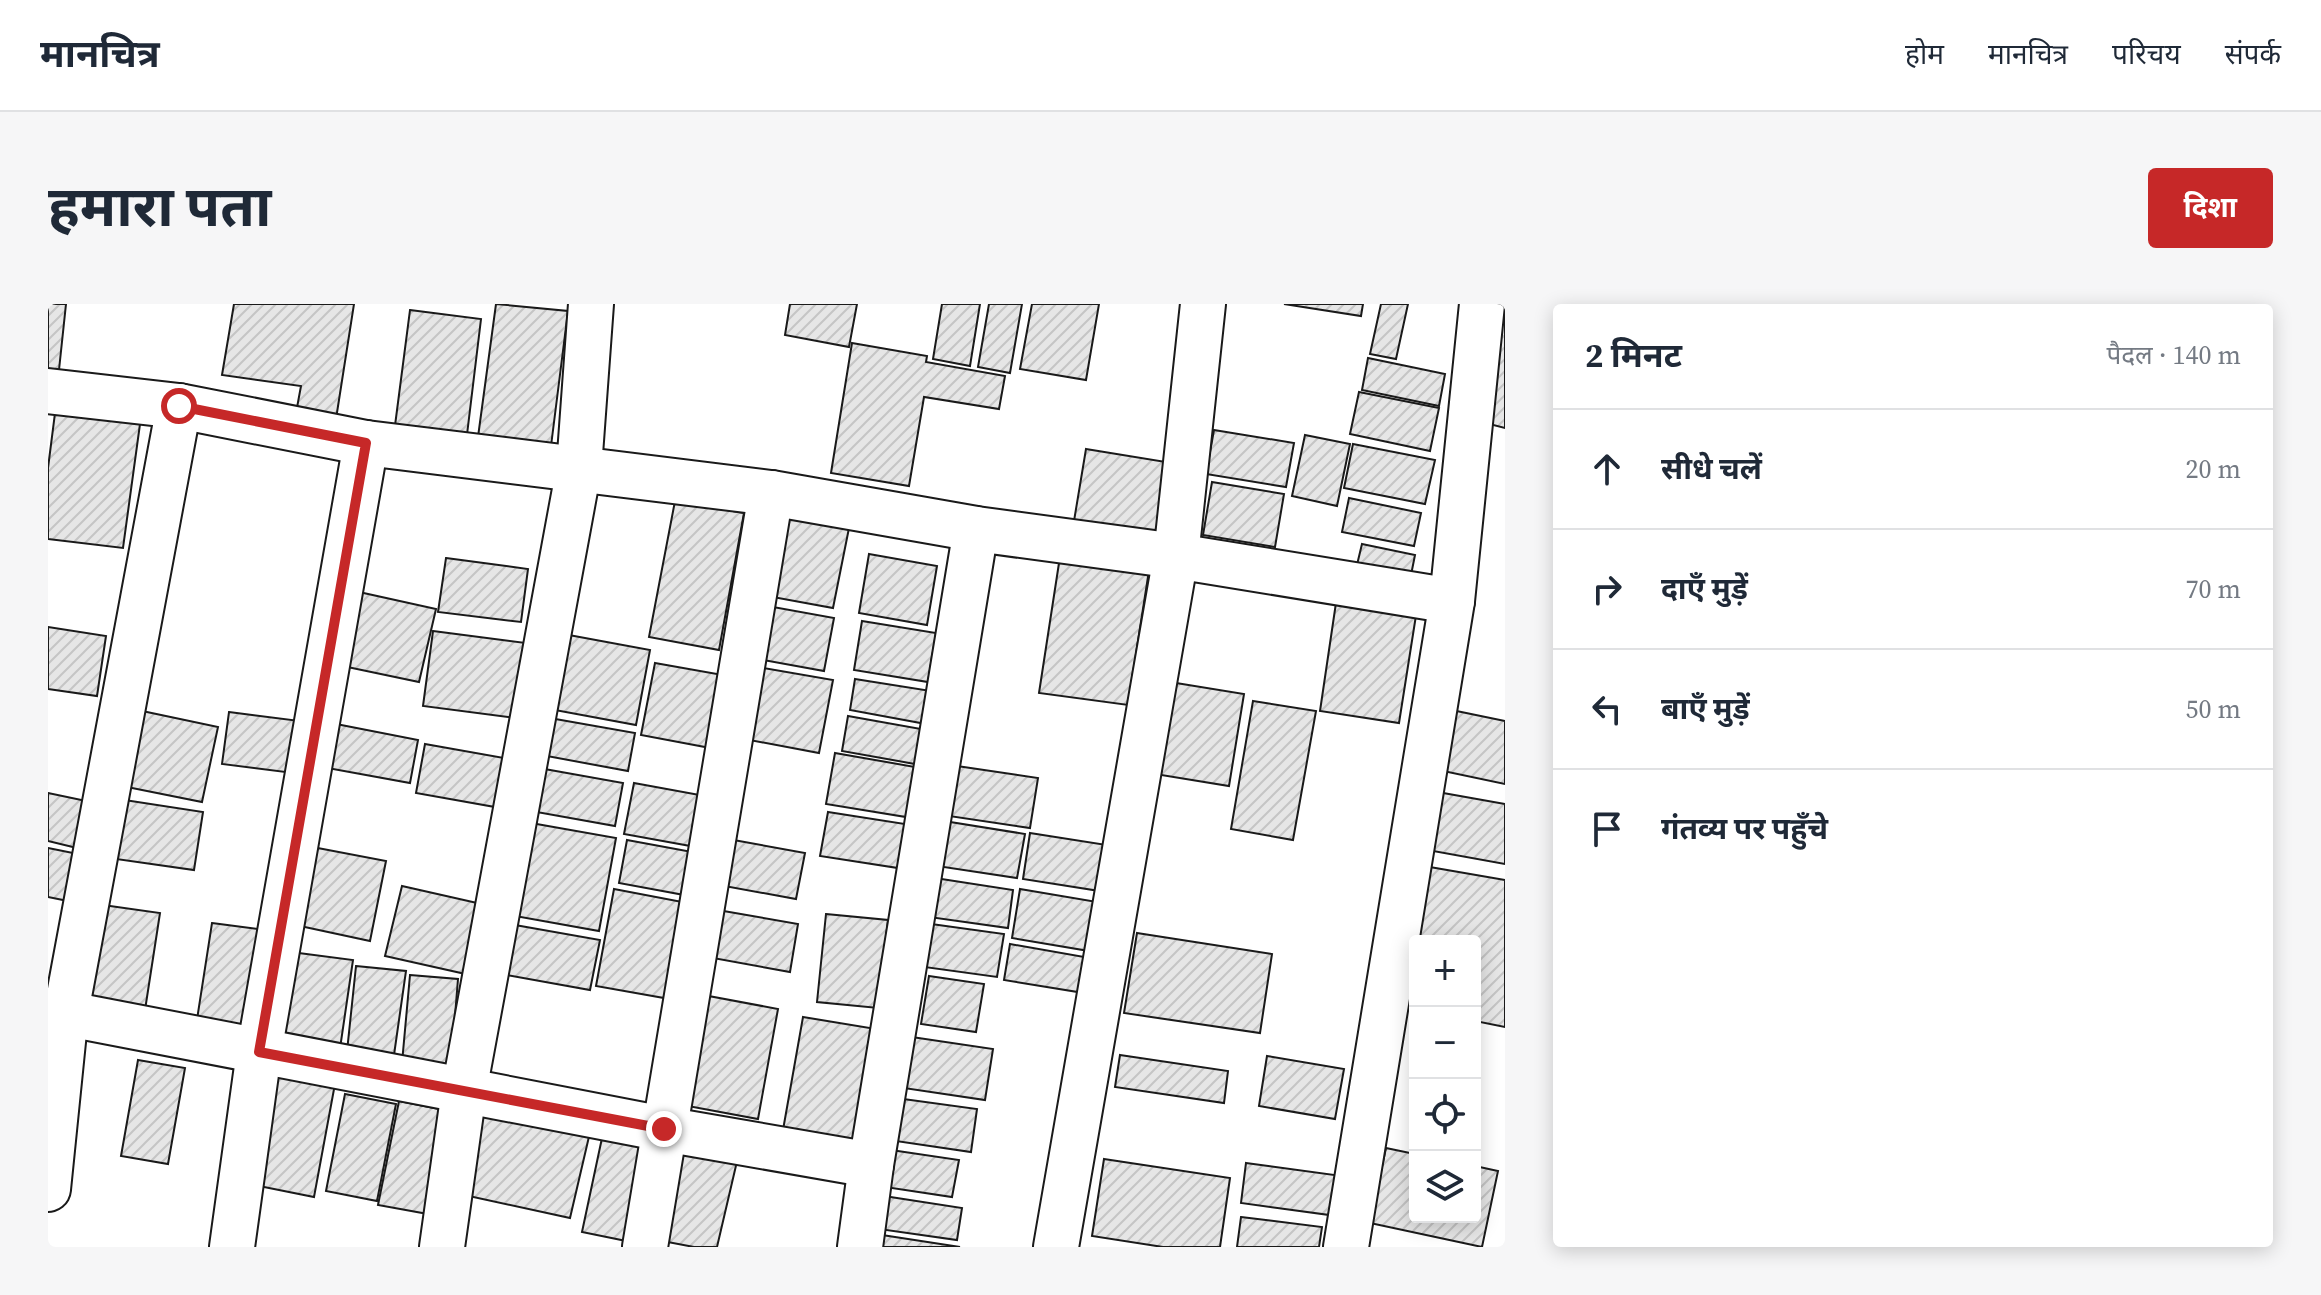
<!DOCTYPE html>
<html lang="hi">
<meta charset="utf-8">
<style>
body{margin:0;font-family:"Source Serif 4","Noto Sans Devanagari",serif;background:#f6f6f7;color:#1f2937}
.controls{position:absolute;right:24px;bottom:24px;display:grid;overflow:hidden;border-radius:8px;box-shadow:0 4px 20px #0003}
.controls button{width:72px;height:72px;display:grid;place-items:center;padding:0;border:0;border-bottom:2px solid #e0e1e3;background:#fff;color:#1f2937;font:40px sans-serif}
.stop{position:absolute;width:24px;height:24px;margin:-18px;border:6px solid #c62828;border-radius:50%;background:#fff}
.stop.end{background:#c62828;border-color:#fff;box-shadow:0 2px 8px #0008}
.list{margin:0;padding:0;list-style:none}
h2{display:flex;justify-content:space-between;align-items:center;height:104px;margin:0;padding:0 32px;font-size:34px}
h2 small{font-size:26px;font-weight:400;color:#747a83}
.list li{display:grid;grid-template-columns:52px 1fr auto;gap:24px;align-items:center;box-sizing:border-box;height:120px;padding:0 32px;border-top:2px solid #e0e1e3}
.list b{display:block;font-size:30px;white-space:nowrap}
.list em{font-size:26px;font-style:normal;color:#747a83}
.icon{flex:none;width:44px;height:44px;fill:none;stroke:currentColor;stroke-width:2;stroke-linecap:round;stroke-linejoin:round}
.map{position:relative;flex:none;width:1457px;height:943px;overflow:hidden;border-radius:8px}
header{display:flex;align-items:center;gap:48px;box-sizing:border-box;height:112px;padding:0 40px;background:#fff;border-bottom:2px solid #e0e1e3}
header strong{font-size:38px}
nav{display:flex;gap:44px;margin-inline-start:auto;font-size:28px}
.intro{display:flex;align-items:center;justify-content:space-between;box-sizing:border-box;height:192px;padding:0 48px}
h1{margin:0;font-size:56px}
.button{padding:20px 36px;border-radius:8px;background:#c62828;color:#fff;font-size:28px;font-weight:700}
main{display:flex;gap:48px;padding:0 48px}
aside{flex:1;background:#fff;border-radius:8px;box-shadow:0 4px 20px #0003}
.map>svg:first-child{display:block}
.building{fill:url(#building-hatch);stroke:#1a1a1a;stroke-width:2}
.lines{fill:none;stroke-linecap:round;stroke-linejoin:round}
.street-casing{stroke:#1a1a1a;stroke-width:48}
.street{stroke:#fff;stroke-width:44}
.route{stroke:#c62828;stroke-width:10}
</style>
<header>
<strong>मानचित्र</strong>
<nav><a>होम</a><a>मानचित्र</a><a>परिचय</a><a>संपर्क</a></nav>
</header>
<div class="intro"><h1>हमारा पता</h1><a class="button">दिशा</a></div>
<main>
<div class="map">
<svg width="1457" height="943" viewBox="0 0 1457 943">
<defs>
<pattern id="building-hatch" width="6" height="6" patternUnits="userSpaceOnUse" patternTransform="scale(2)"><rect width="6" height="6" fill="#e6e6e6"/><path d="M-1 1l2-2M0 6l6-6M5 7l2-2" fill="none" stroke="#c5c5c5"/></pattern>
</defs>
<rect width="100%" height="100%" fill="#fff"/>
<!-- building -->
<g class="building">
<polygon points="0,0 18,0 11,66 0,65"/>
<polygon points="186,0 306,0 288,115 248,109 253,82 174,71"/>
<polygon points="448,0 520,7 503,142 430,133"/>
<polygon points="742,0 809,0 801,43 737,31"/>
<polygon points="894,0 932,0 922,62 885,55"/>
<polygon points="941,0 974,0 962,69 930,63"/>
<polygon points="984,0 1051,0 1038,76 972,65"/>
<polygon points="1236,0 1315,0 1313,12"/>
<polygon points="1333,0 1360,0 1348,55 1322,50"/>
<polygon points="1453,4 1457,5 1457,124 1426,116"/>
<polygon points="362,6 433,15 417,147 345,137"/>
<polygon points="804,39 879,52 878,58 957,72 951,105 876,93 861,182 783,169"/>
<polygon points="1320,54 1397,70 1391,102 1314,86"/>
<polygon points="1311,88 1391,104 1382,147 1302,130"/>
<polygon points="7,109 92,120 75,244 0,235 0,164"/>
<polygon points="1166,126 1246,139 1238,183 1158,170"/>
<polygon points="1257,131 1302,140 1289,202 1244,192"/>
<polygon points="1305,140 1387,156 1377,200 1296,184"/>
<polygon points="1038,145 1124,159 1109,243 1024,229"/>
<polygon points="1164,178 1236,190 1227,243 1155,231"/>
<polygon points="1301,194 1373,209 1366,242 1294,228"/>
<polygon points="627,197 696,209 671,346 601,333"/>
<polygon points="723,209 801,224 785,304 708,290"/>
<polygon points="1314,240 1367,251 1362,276 1308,265"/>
<polygon points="1013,246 1102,260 1080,401 991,389"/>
<polygon points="821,250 889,262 879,321 811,309"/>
<polygon points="398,254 480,265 473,318 390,308"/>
<polygon points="302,286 388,305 371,378 285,360"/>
<polygon points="1289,292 1369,305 1351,419 1272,407"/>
<polygon points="709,300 786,314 776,367 699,353"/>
<polygon points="814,317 888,329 880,378 806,366"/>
<polygon points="0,323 58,332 49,392 0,385"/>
<polygon points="385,327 478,339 467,414 375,402"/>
<polygon points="510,329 602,346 588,421 496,404"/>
<polygon points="607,359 686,373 673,446 593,431"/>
<polygon points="704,362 785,376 771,449 691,434"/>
<polygon points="807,375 883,387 878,420 802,406"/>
<polygon points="1122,378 1196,390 1181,482 1107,470"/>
<polygon points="1205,397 1268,407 1245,536 1183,525"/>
<polygon points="80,404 170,423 154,498 64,480"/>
<polygon points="1394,404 1457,417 1457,480 1381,464"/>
<polygon points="181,408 252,417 245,469 174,460"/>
<polygon points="800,412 873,425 867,460 794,447"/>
<polygon points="496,413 587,429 580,467 488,450"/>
<polygon points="283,419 370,436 362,479 274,463"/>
<polygon points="377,440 456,454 447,503 368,489"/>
<polygon points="787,449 867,463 858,513 778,500"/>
<polygon points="909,462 990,474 982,524 901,512"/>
<polygon points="491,464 575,479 567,522 483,507"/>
<polygon points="586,479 668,494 659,545 576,530"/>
<polygon points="1384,487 1457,500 1457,560 1374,545"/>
<polygon points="0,489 43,498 33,545 0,537"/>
<polygon points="70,495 155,508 146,566 61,554"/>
<polygon points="780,508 857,520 850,564 772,552"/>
<polygon points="896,517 977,530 969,574 889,562"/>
<polygon points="483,519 568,534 551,627 467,612"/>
<polygon points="982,529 1065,542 1058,588 975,575"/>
<polygon points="669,533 757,549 748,595 660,579"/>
<polygon points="579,536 655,550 647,593 571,579"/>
<polygon points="254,541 338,557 322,637 238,619"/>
<polygon points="0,544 35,551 25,598 0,593"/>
<polygon points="1376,562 1457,576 1457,723 1427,717 1427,637 1367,637 1367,707 1350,704"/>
<polygon points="887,574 965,586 960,624 881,613"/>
<polygon points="354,582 438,601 422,671 337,652"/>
<polygon points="566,585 650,601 633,697 548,682"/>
<polygon points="972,585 1055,599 1047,648 964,634"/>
<polygon points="55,601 112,609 97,706 40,697"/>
<polygon points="664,605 750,620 742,668 654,652"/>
<polygon points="778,610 840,616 830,704 769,698"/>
<polygon points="164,619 218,626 202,730 148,722"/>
<polygon points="876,619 956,630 949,673 869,662"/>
<polygon points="467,621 552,636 542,686 458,671"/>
<polygon points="1089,629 1224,650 1212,729 1076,709"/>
<polygon points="962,640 1042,654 1036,689 956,676"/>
<polygon points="243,648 305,656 290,758 229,749"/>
<polygon points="308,662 358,667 344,765 298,757"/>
<polygon points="362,671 410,675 402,774 353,770"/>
<polygon points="881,672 936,680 928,728 873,720"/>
<polygon points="650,690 730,705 710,815 629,800"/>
<polygon points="755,713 828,725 808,838 735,826"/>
<polygon points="857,732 945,745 937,796 849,783"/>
<polygon points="1072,751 1180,767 1176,799 1067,783"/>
<polygon points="1219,752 1296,765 1287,815 1211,802"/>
<polygon points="90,756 137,764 120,860 73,852"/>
<polygon points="229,757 289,769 266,893 206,881"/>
<polygon points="297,790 348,800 329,897 278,887"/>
<polygon points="848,794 929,805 923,848 841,836"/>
<polygon points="351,797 411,809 391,912 330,901"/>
<polygon points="427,798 543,824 522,914 407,889"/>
<polygon points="554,834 612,846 593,940 534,928"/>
<polygon points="630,839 690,853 669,943 646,943 609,936"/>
<polygon points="1338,844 1367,850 1367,913 1427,913 1427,862 1450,867 1434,943 1322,919"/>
<polygon points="843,846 911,856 904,893 837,883"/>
<polygon points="1056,855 1182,874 1172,943 1115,943 1044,932"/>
<polygon points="1198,859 1294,872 1289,912 1193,899"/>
<polygon points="836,892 914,904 909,936 831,925"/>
<polygon points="1193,913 1274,923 1271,943 1189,943"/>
<polygon points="834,931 912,943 832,943"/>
</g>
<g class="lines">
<!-- street casing -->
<g class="street-casing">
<g id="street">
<polyline points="0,87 131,102 318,139 723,189 928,225 1128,252 1404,297"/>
<polyline points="0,706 616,825 823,861"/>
<polyline points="0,885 18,708 131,102"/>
<polyline points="184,943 211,748 318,139"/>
<polyline points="394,943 416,787 531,164 543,0"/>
<polyline points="597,943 723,189"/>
<polyline points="812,943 823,861 928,225"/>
<polyline points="1008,943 1128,252 1155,0"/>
<polyline points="1298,943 1404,297 1434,0"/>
</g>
</g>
<!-- street -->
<use href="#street" class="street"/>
</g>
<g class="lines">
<!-- route -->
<polyline class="route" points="131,102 318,139 211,748 616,825"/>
</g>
</svg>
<div class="controls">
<button>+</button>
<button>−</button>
<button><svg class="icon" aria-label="locate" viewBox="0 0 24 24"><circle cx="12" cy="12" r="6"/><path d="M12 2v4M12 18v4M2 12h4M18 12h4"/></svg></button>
<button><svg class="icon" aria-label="layers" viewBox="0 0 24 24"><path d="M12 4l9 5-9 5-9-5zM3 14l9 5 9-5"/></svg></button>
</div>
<div class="stop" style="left:131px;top:102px"></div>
<div class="stop end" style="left:616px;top:825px"></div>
</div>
<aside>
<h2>2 मिनट<small>पैदल · 140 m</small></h2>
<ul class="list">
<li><svg class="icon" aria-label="ahead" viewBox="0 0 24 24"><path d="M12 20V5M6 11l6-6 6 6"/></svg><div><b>सीधे चलें</b></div><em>20 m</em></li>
<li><svg class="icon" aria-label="right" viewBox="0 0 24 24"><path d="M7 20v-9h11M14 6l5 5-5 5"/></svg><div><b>दाएँ मुड़ें</b></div><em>70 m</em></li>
<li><svg class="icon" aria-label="left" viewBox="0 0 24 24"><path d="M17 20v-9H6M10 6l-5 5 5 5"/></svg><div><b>बाएँ मुड़ें</b></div><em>50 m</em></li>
<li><svg class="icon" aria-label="arrive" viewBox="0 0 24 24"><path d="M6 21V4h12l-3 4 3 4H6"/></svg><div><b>गंतव्य पर पहुँचे</b></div></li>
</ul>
</aside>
</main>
